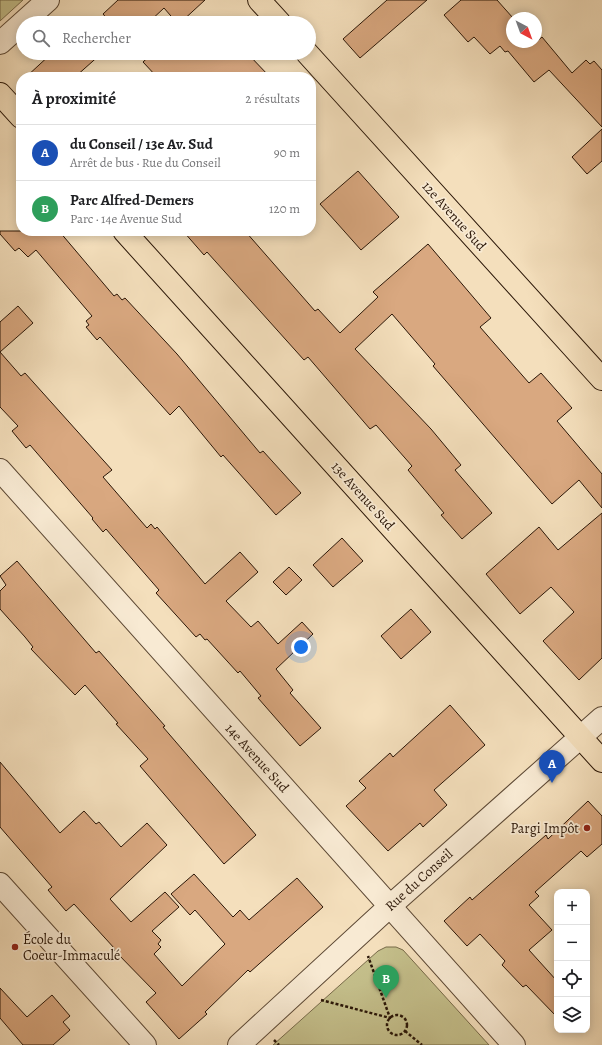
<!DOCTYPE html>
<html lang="fr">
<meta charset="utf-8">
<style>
body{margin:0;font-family:Alegreya,serif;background:#f6f6f6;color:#202124}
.controls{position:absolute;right:12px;bottom:12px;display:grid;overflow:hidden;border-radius:8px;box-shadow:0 2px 10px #0003}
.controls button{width:36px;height:36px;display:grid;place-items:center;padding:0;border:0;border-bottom:1px solid #e0e0e0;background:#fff;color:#202124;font:20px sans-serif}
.compass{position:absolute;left:506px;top:12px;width:36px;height:36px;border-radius:50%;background:#fff;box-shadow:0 2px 10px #0003;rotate:139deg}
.you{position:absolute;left:301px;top:647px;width:14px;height:14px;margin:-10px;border:3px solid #fff;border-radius:50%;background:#1a73e8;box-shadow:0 0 0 6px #1a73e833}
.badge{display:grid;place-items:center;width:26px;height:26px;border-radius:50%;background:#8f2418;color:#fff;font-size:13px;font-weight:700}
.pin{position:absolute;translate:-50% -33px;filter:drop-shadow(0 1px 2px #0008)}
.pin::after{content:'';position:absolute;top:21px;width:14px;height:12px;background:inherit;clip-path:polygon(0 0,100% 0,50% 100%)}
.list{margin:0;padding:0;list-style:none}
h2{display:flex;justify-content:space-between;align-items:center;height:52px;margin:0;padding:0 16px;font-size:17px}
h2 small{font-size:13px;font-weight:400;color:#757577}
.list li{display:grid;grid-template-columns:26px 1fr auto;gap:12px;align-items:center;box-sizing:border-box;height:56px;padding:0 16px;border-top:1px solid #e0e0e0}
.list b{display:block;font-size:15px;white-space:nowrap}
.list p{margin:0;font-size:13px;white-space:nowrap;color:#757577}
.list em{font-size:13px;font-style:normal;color:#757577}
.icon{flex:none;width:22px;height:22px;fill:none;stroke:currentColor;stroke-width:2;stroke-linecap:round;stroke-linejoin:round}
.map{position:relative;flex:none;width:602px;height:1045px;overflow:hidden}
.search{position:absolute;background:#fff;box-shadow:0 2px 10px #0003;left:16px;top:16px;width:300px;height:44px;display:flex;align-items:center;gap:10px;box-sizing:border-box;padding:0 14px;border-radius:22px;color:#757577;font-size:15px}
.panel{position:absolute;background:#fff;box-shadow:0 2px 10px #0003;left:16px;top:72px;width:300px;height:164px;border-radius:16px}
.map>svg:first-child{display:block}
.green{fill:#c4bf8b;stroke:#776a49}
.building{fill:#d9a880;stroke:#2a1607}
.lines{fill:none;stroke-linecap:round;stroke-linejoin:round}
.minor-casing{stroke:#5c4834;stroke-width:24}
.major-casing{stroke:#2a1607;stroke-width:24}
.path{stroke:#2a1607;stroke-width:2.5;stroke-dasharray:3 2;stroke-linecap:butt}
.minor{stroke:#f8ead3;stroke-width:22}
.major{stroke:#f4dfbc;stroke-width:22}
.poi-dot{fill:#8f2418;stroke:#f8ead3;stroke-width:1.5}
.labels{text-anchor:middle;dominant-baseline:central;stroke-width:3.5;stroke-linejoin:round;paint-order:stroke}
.street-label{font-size:14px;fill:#2a1607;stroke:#f8ead3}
.poi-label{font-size:14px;fill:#2a1607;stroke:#f8ead3;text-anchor:end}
</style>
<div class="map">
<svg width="602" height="1045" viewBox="0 0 602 1045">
<rect width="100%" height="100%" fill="#f4dfbc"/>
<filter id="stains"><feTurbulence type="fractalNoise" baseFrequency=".005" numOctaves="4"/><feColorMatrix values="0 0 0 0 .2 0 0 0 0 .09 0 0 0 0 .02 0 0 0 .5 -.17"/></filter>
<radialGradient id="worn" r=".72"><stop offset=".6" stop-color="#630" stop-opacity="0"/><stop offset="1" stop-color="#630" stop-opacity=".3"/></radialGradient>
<!-- green -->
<g class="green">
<polygon points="0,0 23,0 0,21"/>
<polygon points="386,947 396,947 403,950 489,1045 273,1045 378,951"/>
</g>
<!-- building -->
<g class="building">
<polygon points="118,0 205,0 180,23 177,23 164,8 148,23 111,23 103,14"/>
<polygon points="387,0 427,0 360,58 343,39"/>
<polygon points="461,0 497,0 513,18 512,42 536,42 542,37 572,73 586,60 590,64 594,61 602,70 602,127 549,70 534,82 508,51 505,52 500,46 490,54 474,37 468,42 444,15"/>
<polygon points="52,53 102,53 75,77 26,77"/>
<polygon points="153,53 247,53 270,77 157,77 143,62"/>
<polygon points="602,129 602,161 587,174 572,157"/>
<polygon points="358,171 399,217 361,250 320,204"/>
<polygon points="0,231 59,231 114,296 117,294 122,300 125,298 177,354 260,453 263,451 301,493 276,515 223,455 221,457 179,406 170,415 100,337 97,340 86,327 89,325 86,321 92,316 36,250 28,257 19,248 15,251 0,234"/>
<polygon points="183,231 245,231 315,311 318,309 340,333 378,297 373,292 428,244 491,318 480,327 529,383 541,373 572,408 557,421 602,474 602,508 579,480 552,504 433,366 435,364 392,314 355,349 431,429 461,465 455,470 492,513 462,539 441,515 444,513 408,470 412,466 376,425 370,429 308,357 304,360 207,252 204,255"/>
<polygon points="18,306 33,323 0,352 21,376 25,373 112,470 103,477 147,528 151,524 155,529 157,527 205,584 240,552 258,572 226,601 251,627 258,621 278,644 302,622 313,634 276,669 293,690 290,693 321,728 300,746 258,698 261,696 240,671 238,673 207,639 205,640 200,634 196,637 156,593 159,590 106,529 103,532 92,519 93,518 30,445 26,448 12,431 18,426 0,407 0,322"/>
<polygon points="602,513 602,658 579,680 543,641 574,612 551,587 520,614 486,574 539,527 558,550"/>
<polygon points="342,538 363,561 333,587 313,565"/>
<polygon points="17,561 96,653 99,651 165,726 163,727 256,835 224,864 140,766 148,759 116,724 118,723 85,685 75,695 31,649 33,647 25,637 0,609 0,591 6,585 0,576"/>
<polygon points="289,567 302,580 286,595 273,582"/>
<polygon points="411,609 431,632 401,659 381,636"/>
<polygon points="450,705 485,745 434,790 447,805 423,827 420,823 388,851 346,806 366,788 359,781 390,753 393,757"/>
<polygon points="0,762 60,833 84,811 96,824 99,822 121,847 147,823 167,845 110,899 131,922 165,892 179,907 152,931 161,940 158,944 161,947 154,954 182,986 225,944 195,910 190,915 171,894 194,874 233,917 240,910 249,920 297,878 323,907 250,972 248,970 205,1012 207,1014 179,1039 146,1002 156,993 114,950 115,949 74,904 66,911 48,890 52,887 0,827"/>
<polygon points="588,801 602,816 602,844 587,857 581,851 535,892 539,896 529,905 552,930 529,950 557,981 557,1017 526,985 523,987 502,965 505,961 480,934 467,946 444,921 470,897 472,900 546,835 548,839"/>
<polygon points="0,988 27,1017 52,995 70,1016 63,1022 70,1030 53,1045 23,1045 0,1018"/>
</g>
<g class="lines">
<!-- minor casing -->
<g class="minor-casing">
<g id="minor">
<polyline points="0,43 48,0"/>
<polyline points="0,470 514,1045"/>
<polyline points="0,884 145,1045"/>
<polyline points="239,1045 389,907 602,718"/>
</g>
</g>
<!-- major casing -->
<g class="major-casing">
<g id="major">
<polyline points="259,0 280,23"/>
<polyline points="307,53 602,379"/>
<polyline points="0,94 21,117"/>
<polyline points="124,231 602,761"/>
</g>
</g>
<!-- path -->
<g class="path">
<polyline points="321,1000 390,1018 368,956"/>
<circle cx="397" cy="1025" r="10"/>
<polyline points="405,1031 422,1045"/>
<polyline points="274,1040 279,1045"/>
</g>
<!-- minor -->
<use href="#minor" class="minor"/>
<!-- major -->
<use href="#major" class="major"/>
</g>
<!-- markers -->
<g class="poi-dot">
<circle cx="587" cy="828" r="4"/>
<circle cx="15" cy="947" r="4"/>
</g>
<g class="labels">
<!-- street labels -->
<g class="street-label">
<text transform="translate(454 216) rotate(48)">12e Avenue Sud</text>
<text transform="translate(363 496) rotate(48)">13e Avenue Sud</text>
<text transform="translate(257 758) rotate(48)">14e Avenue Sud</text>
<text transform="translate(419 880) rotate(-42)">Rue du Conseil</text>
</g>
<!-- poi labels -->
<g class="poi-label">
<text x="579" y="828">Pargi Impôt</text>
<text x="23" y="939" text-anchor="start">École du<tspan x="23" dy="16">Coeur-Immaculé</tspan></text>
</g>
</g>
<rect width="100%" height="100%" filter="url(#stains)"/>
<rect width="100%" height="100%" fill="url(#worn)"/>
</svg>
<div class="controls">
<button>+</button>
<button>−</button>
<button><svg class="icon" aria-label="locate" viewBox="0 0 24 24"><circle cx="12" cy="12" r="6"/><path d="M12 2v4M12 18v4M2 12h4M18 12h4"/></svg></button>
<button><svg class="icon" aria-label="layers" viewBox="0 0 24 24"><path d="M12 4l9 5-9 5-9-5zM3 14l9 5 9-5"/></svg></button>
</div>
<svg class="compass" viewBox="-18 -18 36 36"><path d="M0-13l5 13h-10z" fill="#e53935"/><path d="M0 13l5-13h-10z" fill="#757577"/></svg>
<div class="you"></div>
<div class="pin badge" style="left:552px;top:783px;background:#1a4fb4">A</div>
<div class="pin badge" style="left:386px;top:998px;background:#2e9e5b">B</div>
<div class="search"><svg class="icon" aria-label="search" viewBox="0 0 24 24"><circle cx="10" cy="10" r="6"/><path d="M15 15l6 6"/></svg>Rechercher</div>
<section class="panel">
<h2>À proximité<small>2 résultats</small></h2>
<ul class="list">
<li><span class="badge" style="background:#1a4fb4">A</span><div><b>du Conseil / 13e Av. Sud</b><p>Arrêt de bus · Rue du Conseil</p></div><em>90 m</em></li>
<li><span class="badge" style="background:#2e9e5b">B</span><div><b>Parc Alfred-Demers</b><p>Parc · 14e Avenue Sud</p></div><em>120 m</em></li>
</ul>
</section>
</div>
